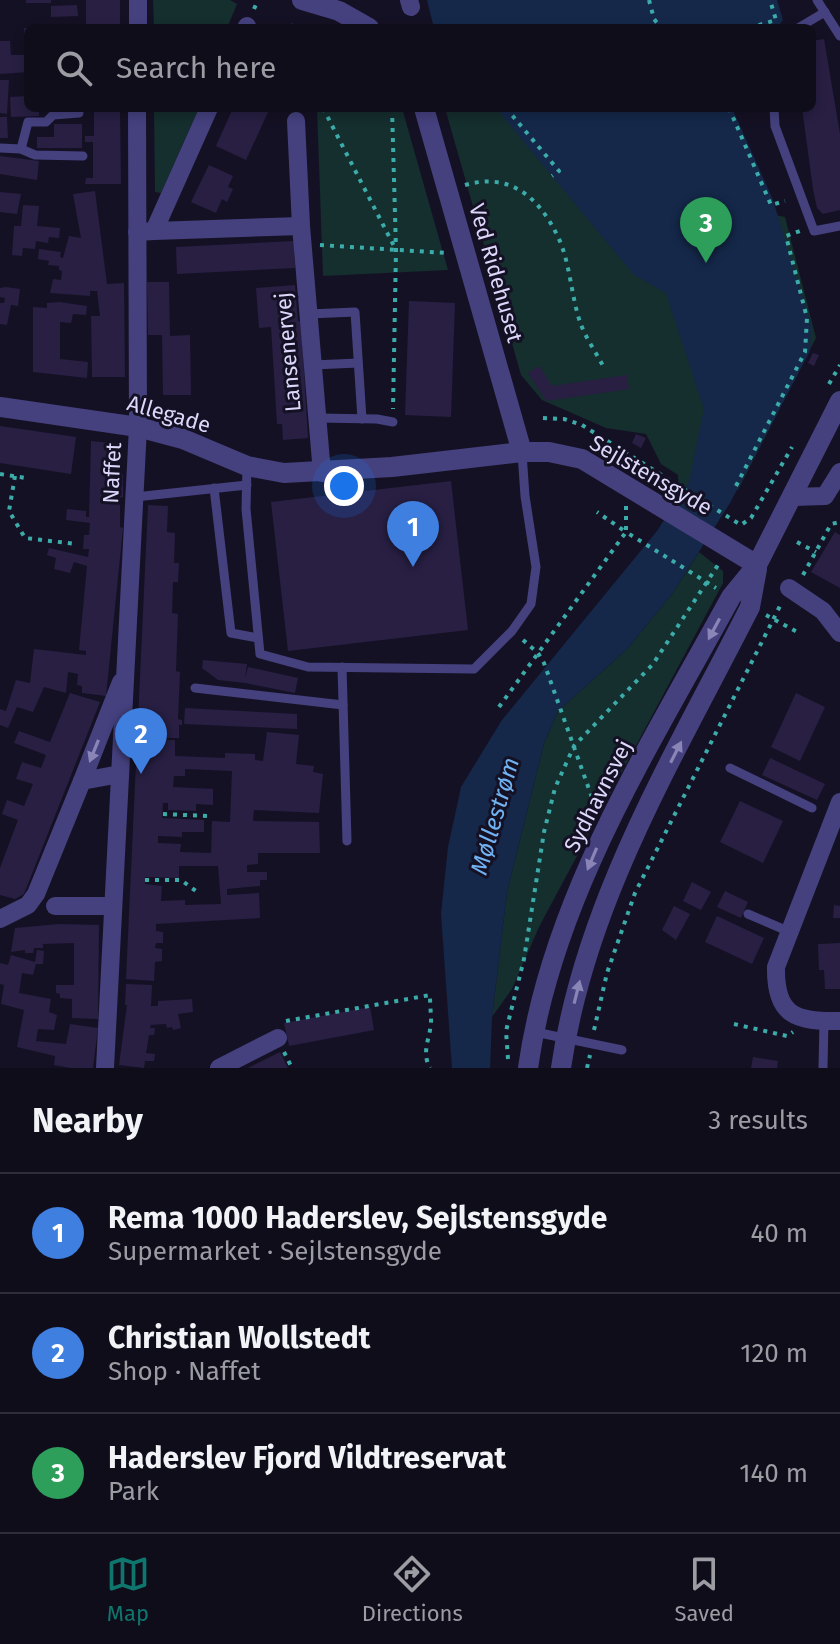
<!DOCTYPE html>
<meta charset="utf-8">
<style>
body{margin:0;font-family:"Fira Sans",sans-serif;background:#1e1b28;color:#f1f3f6}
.you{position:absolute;left:344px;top:486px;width:28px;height:28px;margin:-20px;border:6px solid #fff;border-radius:50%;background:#1a73e8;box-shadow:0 0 0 12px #1a73e833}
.badge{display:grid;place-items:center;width:52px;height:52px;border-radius:50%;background:#0f766e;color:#fff;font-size:26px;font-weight:700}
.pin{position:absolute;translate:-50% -66px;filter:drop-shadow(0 2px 4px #0008)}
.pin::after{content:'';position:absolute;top:42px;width:28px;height:24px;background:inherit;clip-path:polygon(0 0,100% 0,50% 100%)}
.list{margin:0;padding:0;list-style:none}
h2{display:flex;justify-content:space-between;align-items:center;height:104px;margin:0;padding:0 32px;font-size:34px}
h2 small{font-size:26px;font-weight:400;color:#9c9ca3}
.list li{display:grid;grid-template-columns:52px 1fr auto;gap:24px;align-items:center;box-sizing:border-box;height:120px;padding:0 32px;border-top:2px solid #302d3a}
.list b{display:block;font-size:30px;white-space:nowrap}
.list p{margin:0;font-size:26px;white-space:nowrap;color:#9c9ca3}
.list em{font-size:26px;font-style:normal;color:#9c9ca3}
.icon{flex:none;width:44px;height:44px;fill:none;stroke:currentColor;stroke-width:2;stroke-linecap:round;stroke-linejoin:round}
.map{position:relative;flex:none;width:840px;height:1068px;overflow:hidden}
.search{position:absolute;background:#100d1b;box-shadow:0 4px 12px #0003;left:24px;right:24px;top:24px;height:88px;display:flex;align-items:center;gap:20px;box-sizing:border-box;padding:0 28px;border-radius:12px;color:#9c9ca3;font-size:30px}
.sheet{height:464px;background:#100d1b}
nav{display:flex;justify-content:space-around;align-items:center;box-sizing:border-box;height:112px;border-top:2px solid #302d3a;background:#100d1b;font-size:22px;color:#9c9ca3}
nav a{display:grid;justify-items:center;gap:4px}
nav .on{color:#0f766e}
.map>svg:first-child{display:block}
.green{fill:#152e2e}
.water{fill:#15284a}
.building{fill:#281f43;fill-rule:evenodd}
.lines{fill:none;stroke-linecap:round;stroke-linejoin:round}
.path{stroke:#3baca9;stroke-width:4;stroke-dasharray:4 6;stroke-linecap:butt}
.service{stroke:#45417f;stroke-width:9}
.minor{stroke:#45417f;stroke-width:18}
.tertiary{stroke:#45417f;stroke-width:20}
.oneway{fill:#8985b7}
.labels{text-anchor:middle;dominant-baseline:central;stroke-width:6;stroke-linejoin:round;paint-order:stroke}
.street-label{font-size:22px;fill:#ddd8fb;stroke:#151124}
.water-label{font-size:24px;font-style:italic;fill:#70b1f1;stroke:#151124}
</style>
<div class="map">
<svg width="840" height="1068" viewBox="0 0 840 1068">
<rect width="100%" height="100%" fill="#151124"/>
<!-- green -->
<g class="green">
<polygon points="153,0 230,0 237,4 227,28 154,28"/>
<polygon points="154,108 199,108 161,193 155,192"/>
<polygon points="317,108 402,108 448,270 323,276"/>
<polygon points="445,108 726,108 727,205 785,217 816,338 738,490 679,497 678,475 661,464 646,434 606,428 542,400 521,375"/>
<polygon points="699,552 723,571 723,583 539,927 512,989 492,1017 507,892 544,743 558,711 627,649 672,594"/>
</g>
<!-- water -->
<g class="water">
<polygon points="427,0 777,0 783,20 777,28 434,28"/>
<polygon points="496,108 732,108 773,200 811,325 810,351 730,503 672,594 627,649 558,711 544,743 507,892 492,1017 490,1068 452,1068 441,914 448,847 461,787 502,720 657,531 689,482 704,409 666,293 634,275"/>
</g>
<!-- building -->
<g class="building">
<rect x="26" y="0" width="25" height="3"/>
<rect x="86" y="0" width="34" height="28"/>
<polygon points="77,5 78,16 51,17 51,6"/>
<polygon points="24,28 28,28 28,72 0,74 0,41 10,41 11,55 25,55"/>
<polygon points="824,39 840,134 840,210 823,214 817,208 813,189 802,108 812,108 812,41"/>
<polygon points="0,80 9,80 7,114 0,113"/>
<polygon points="28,96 28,108 39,108 39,116 11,117 10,97"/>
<polygon points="94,108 120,108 121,184 85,184 86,178 93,178 93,142 85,142 85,136 94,136"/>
<polygon points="233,108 270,108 246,160 216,146"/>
<polygon points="0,117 7,117 8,138 0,138"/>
<polygon points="54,124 82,124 82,148 37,148 37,137 54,137"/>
<polygon points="0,156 39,161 37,180 0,174"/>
<polygon points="209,165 233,176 228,187 233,189 227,202 222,199 216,213 191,202"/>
<polygon points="95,191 107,284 124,283 125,377 92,377 91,316 100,316 97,291 90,291 90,296 50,293 53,279 61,280 62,271 59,270 59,266 48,265 49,261 38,259 39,249 61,252 60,257 63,258 69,236 81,238 73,194"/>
<polygon points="0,192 21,194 17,214 0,212"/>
<polygon points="23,205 39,206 37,226 60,228 59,238 49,237 48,243 36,241 35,249 23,248 22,256 12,255 14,226 21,226"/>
<polygon points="294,241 295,268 177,274 176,247"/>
<polygon points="147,282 169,282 170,336 190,335 191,395 163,395 162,335 148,335"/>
<polygon points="295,285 298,321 301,321 308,438 283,440 282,424 277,424 271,327 259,328 256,288"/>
<polygon points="6,287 20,289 18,306 11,305 7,325 0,324 0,303 4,303 5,298 0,297 0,288"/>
<polygon points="409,301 455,303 451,417 405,415"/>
<polygon points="59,302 87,306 86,315 73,314 71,323 60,322 60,359 88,362 87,378 33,372 33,307 47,308 47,303"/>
<polygon points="813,353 819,355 814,366 808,363"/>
<polygon points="539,366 552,386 627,375 629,389 546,401 528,373"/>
<polygon points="0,426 76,437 71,474 0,463"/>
<polygon points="636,434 646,438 641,448 632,443"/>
<polygon points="91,441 120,444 121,473 123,474 123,497 120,498 120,527 123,528 106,696 82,693 82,686 77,685 78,674 68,672 66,693 44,687 33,712 17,707 8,728 0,725 0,709 6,711 16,680 30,683 34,649 86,655 86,651 79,650 87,566 74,562 70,573 54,569 56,558 47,555 49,548 88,557 89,549 83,549 84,535 89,535 90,523 66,520 67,509 86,511 86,517 89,517"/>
<polygon points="451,481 468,630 288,651 271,502"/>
<path d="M148,505L168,506L167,532L175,533L174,563H179L178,582H173L172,613L178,614L176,671L180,672L178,719L182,720V725H179V738H163V740H175V756L225,758V753L255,754V760L263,761L267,732L299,735L296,764L314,766L313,772L323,774L319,813L254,810L253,821L319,822L320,853H258V864L247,865V872H267V880H260V886L227,889V895L259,893L260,918L156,924V931L163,932V943H156L155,948L162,949V961L155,962L154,981L126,979ZM185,769L232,771L230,822L212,821L211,853L180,852L181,844L158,843V836L182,837V832H204V820L162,818L163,803H168V810L196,811V804L213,805V789L173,787L174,776H185ZM179,866H218L221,904L185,905V900L161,901L162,886L145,884V877L179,878Z"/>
<polygon points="835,532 840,535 840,588 811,572"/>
<polygon points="203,660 247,664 245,679 248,667 298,678 295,693 245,683 218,680 202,668"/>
<polygon points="70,693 100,702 24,894 15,899 0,895 0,868 18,820 2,814 7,800 24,806 33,784 16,779 22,762 41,768 46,755 14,743 19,731 50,742"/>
<polygon points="796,693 825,707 800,761 771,747"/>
<polygon points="185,708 297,714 297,729 184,724"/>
<polygon points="770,758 825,784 817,800 762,775"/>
<polygon points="740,801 783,821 763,863 720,842"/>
<polygon points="692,882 711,892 701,910 683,901"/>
<polygon points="725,891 748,902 741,918 717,907"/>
<polygon points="834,905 840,906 840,918 833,918"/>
<polygon points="674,906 690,914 676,940 662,930"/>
<polygon points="717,916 764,938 752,964 705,942"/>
<polygon points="59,924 99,925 98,1019 72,1018 72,999 60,998 60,994 56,993 56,985 74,985 74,943 43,944 43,948 34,948 33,953 25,953 25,950 11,952 15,928"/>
<polygon points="840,943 840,989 825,989 824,970 819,970 818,944"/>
<polygon points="37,950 44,951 43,964 36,964 33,975 22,973 19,993 51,999 49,1012 57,1015 54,1030 38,1029 36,1041 66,1044 70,1024 98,1028 93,1068 70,1068 54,1065 55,1056 17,1047 24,1010 1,1004 4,985 0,984 0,963 8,965 11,955 35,962"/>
<polygon points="126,984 152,985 151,1006 158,1006 158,1001 192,999 193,1012 178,1014 181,1028 173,1030 172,1027 167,1028 166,1024 151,1025 150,1028 155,1028 154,1035 149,1035 146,1053 155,1054 154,1061 145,1061 144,1068 119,1065 127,1005 125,1005"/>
<polygon points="370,1007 374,1030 289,1046 284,1023"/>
<polygon points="280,1052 288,1068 248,1068"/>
<polygon points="753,1057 778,1061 777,1068 751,1068"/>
</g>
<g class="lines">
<!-- path -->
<g class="path">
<polyline points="649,0 654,19 661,28"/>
<polyline points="254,9 258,0"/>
<polyline points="293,28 294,18"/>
<polyline points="749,28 776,20 770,0"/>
<polyline points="323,108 395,248"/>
<polyline points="392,108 396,250 393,409"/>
<polyline points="506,108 559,171 552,176"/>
<polyline points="729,108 771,205 785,201"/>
<path d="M465,185C510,172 539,197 558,237C570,262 571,295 580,322C585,337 596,352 603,366"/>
<polyline points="320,245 447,253"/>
<polyline points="829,384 840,365"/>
<polyline points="543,418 564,419 582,425 741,525 751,518 792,447"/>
<polyline points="0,474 26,478"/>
<polyline points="15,476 9,511 25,538 76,544"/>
<polyline points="736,486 805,352 807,318 786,236 800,231"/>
<polyline points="626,506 626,532 716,588"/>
<polyline points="797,542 816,552"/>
<polyline points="803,575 831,524 840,522"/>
<polyline points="766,615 799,633"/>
<polyline points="523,640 538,653 544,663 595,806"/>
<polyline points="499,707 626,532 597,512"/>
<polyline points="163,814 208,816"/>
<polyline points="145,880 181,880 200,894"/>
<path d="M286,1021L430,995C430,1004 431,1013 431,1022C430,1039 421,1052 430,1068"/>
<polyline points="734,1024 787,1036 793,1032"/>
<polyline points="594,1030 607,973 635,893 781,604"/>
<polyline points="284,1052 292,1068"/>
<polyline points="508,1059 506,1031 524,959 544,832 555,788 574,746 653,664 718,565"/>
<polyline points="587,1068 590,1055"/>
</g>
<!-- service -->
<g class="service">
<polyline points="817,0 840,36"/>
<polyline points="798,28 825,12"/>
<polyline points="774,108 775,126 814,231 840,226"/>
<polyline points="0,148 21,149 35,155 83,156"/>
<polyline points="21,149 28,122 46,122 53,115 79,113"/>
<polyline points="309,314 355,312 362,419"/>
<polyline points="313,365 358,363"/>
<polyline points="317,418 377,419 393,422"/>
<polyline points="247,466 246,509 260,654 308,667 474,669 512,631 531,604 536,567 525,496 522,453"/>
<polyline points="214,488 231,633 258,638"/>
<polyline points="135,497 247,485"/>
<polyline points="342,667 347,841"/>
<polyline points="195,688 343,705"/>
<polyline points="730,768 812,808"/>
<polyline points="748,914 790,932"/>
<polyline points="535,1032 622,1050"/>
<polyline points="823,1068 824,1021"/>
</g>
<!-- minor -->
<g class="minor">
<polyline points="409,0 411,7"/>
<polyline points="138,28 138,0"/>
<polyline points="246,28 247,26"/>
<polyline points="296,121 301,226 322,473"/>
<polyline points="154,231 301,226"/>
<polyline points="137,232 154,231 209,108"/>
<polyline points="792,497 825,496 840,472"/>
<polyline points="789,588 823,611 840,633"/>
<polyline points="82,781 121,682"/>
<path d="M840,802L776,967C775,1016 796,1022 840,1021"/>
<polyline points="55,906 112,906"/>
<polyline points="0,919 28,905 36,894 82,781 120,774"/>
<polyline points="105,1068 138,427 137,108"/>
<polyline points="219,1068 278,1038"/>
</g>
<!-- tertiary -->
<g class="tertiary">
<polyline points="302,0 339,11 369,28"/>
<polyline points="424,108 522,452"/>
<polyline points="0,407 138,427 183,439 247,466 284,473 392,467 522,452 549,452 582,459 757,565"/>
<path d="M528,1068C552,897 650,746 731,597L757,565L840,401"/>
<path d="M561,1068C585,901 675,755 750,607L757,569"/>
</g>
</g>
<!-- one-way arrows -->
<defs><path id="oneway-solid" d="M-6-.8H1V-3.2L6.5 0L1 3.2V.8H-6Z" transform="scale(2)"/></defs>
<g class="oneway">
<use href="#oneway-solid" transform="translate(714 629) rotate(118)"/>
<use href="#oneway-solid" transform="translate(94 751) rotate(112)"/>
<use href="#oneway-solid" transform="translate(676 752) rotate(-63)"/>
<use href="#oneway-solid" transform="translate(592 859) rotate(113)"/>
<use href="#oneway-solid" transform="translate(577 992) rotate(-76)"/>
</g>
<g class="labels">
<!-- street labels -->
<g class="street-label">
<text transform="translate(496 273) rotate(74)">Ved Ridehuset</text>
<text transform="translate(288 352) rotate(-95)">Lansenervej</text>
<text transform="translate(169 414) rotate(16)">Allegade</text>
<text transform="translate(112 473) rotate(-87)">Naffet</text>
<text transform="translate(651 475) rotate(30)">Sejlstensgyde</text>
<text transform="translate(598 796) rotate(-63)">Sydhavnsvej</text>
</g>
<!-- water labels -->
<g class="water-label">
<text transform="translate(495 816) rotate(-74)">Møllestrøm</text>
</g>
</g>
</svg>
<div class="you"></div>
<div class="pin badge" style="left:413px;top:567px;background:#3f7fe0">1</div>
<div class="pin badge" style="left:141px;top:774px;background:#3f7fe0">2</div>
<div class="pin badge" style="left:706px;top:263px;background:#2e9e5b">3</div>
<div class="search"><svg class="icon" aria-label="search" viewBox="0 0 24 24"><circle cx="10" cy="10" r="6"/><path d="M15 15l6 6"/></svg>Search here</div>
</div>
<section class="sheet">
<h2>Nearby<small>3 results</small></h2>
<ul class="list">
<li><span class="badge" style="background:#3f7fe0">1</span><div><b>Rema 1000 Haderslev, Sejlstensgyde</b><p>Supermarket · Sejlstensgyde</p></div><em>40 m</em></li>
<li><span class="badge" style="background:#3f7fe0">2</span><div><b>Christian Wollstedt</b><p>Shop · Naffet</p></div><em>120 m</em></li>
<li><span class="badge" style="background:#2e9e5b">3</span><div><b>Haderslev Fjord Vildtreservat</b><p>Park</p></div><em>140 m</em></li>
</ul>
</section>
<nav>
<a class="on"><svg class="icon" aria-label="map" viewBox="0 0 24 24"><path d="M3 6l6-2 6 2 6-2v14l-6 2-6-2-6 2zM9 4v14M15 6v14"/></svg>Map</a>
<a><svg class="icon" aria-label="directions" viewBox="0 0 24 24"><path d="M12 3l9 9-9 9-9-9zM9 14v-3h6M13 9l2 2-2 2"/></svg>Directions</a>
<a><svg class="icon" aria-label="saved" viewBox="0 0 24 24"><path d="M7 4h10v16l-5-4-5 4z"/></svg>Saved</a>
</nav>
